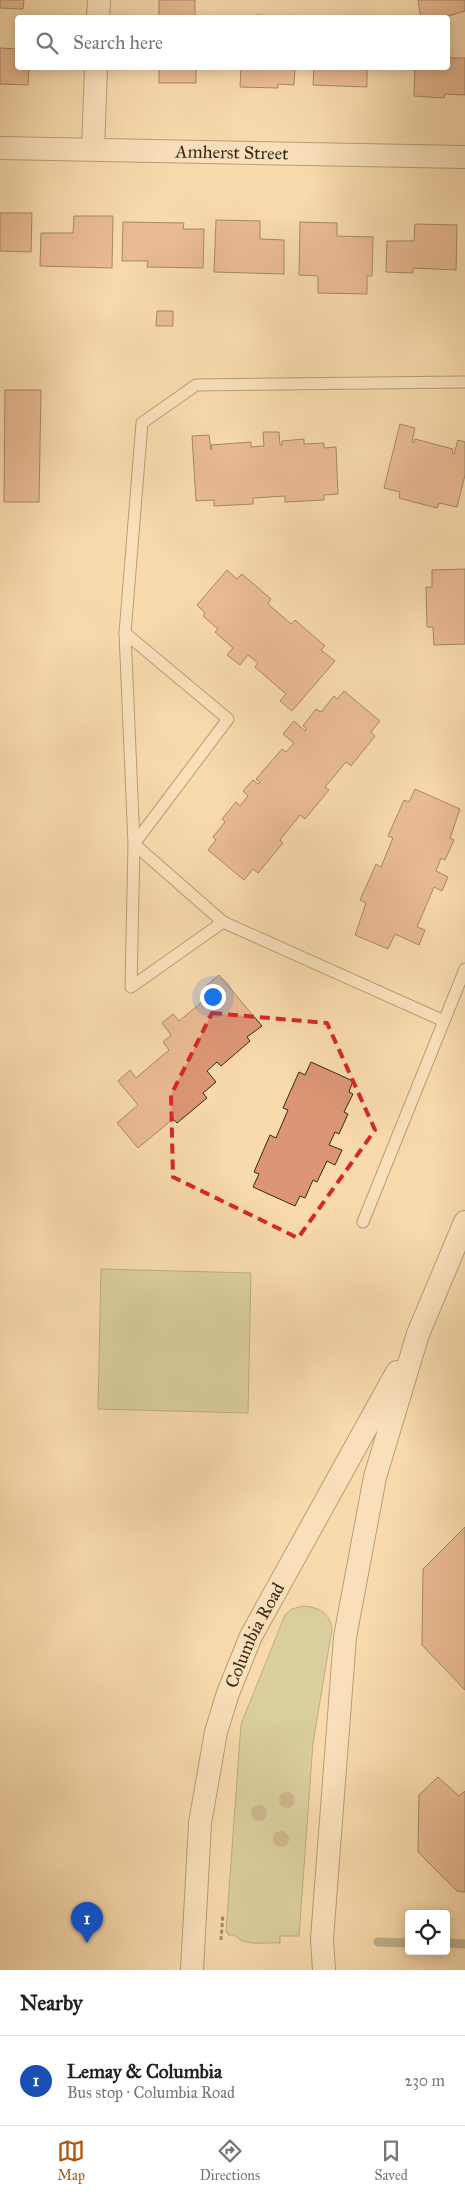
<!DOCTYPE html>
<meta charset="utf-8">
<style>
body{margin:0;font-family:"IM FELL Great Primer",serif;background:#f2f2f2;color:#222}
.controls{position:absolute;right:15px;bottom:15px;display:grid;overflow:hidden;border-radius:5px;box-shadow:0 2px 12px #0003}
.controls button{width:45px;height:45px;display:grid;place-items:center;padding:0;border:0;border-bottom:1px solid #e0e0e0;background:#fff;color:#222;font:25px sans-serif}
.you{position:absolute;left:212px;top:996px;width:18px;height:18px;margin:-12px;border:4px solid #fff;border-radius:50%;background:#1a73e8;box-shadow:0 0 0 8px #1a73e833}
.badge{display:grid;place-items:center;width:32px;height:32px;border-radius:50%;background:#b45309;color:#fff;font-size:16px;font-weight:700}
.pin{position:absolute;translate:-50% -41px;filter:drop-shadow(0 1px 2px #0008)}
.pin::after{content:'';position:absolute;top:26px;width:18px;height:15px;background:inherit;clip-path:polygon(0 0,100% 0,50% 100%)}
.list{margin:0;padding:0;list-style:none}
h2{display:flex;justify-content:space-between;align-items:center;height:65px;margin:0;padding:0 20px;font-size:21px}
h2 small{font-size:16px;font-weight:400;color:#767676}
.list li{display:grid;grid-template-columns:32px 1fr auto;gap:15px;align-items:center;box-sizing:border-box;height:90px;padding:0 20px;border-top:1px solid #e0e0e0}
.list b{display:block;font-size:19px;white-space:nowrap}
.list p{margin:0;font-size:16px;white-space:nowrap;color:#767676}
.list em{font-size:16px;font-style:normal;color:#767676}
.icon{flex:none;width:28px;height:28px;fill:none;stroke:currentColor;stroke-width:2;stroke-linecap:round;stroke-linejoin:round}
.map{position:relative;flex:none;width:465px;height:1970px;overflow:hidden}
.search{position:absolute;background:#fff;box-shadow:0 2px 12px #0003;left:15px;right:15px;top:15px;height:55px;display:flex;align-items:center;gap:12px;box-sizing:border-box;padding:0 18px;border-radius:5px;color:#767676;font-size:19px}
.sheet{height:155px;background:#fff}
nav{display:flex;justify-content:space-around;align-items:center;box-sizing:border-box;height:70px;border-top:1px solid #e0e0e0;background:#fff;font-size:14px;color:#767676}
nav a{display:grid;justify-items:center;gap:2px}
nav .on{color:#b45309}
.map>svg:first-child{display:block}
.green{fill:#b8c18e;stroke:#787552}
.lines{fill:none;stroke-linecap:round;stroke-linejoin:round}
.stream{stroke:#75816f;stroke-width:9}
.building{fill:#dc9675;stroke:#382917}
.service-casing{stroke:#68553c;stroke-width:13}
.minor-casing{stroke:#68553c;stroke-width:24}
.path{stroke:#382917;stroke-width:3;stroke-dasharray:4 2.5;stroke-linecap:butt}
.service{stroke:#fae7ca;stroke-width:11}
.minor{stroke:#fae7ca;stroke-width:22}
.tree{fill:#a08e6b}
.marked{fill:none;stroke:#d62828;stroke-width:4;stroke-dasharray:10 6;stroke-linejoin:round}
.labels{text-anchor:middle;dominant-baseline:central;stroke-width:5;stroke-linejoin:round;paint-order:stroke}
.street-label{font-size:18px;fill:#382917;stroke:#fae7ca}
</style>
<div class="map">
<svg width="465" height="1970" viewBox="0 0 465 1970">
<rect width="100%" height="100%" fill="#f8daad"/>
<filter id="stains"><feTurbulence type="fractalNoise" baseFrequency=".004" numOctaves="4"/><feColorMatrix values="0 0 0 0 .2 0 0 0 0 .09 0 0 0 0 .02 0 0 0 .5 -.17"/></filter>
<radialGradient id="worn" r=".72"><stop offset=".6" stop-color="#630" stop-opacity="0"/><stop offset="1" stop-color="#630" stop-opacity=".3"/></radialGradient>
<!-- green -->
<g class="green">
<polygon points="101,1269 251,1273 248,1413 98,1409"/>
<path d="M303,1606C318,1607 330,1612 332,1629L313,1743L299,1936H280V1943C267,1942 242,1947 235,1935H228V1932H226L241,1724L285,1615L292,1609Z"/>
</g>
<g class="lines">
<!-- stream -->
<g class="stream">
<polyline points="378,1942 409,1943"/>
<polyline points="446,1943 465,1944"/>
</g>
</g>
<!-- building -->
<g class="building">
<polygon points="0,0 24,0 23,9 0,8"/>
<rect x="159" y="0" width="36" height="18"/>
<polygon points="418,0 465,0 465,11 442,18 421,18"/>
<polygon points="256,15 298,17 298,18 256,18"/>
<polygon points="0,48 18,49 18,68 29,68 28,85 0,84"/>
<polygon points="448,58 465,58 465,95 445,94 444,98 414,96 415,68 448,68"/>
<rect x="159" y="68" width="37" height="15"/>
<polygon points="241,68 295,68 294,85 278,84 278,88 240,87"/>
<polygon points="314,68 367,68 367,87 313,85"/>
<polygon points="0,213 32,213 31,252 0,251"/>
<polygon points="74,216 113,216 112,268 40,266 41,233 73,233"/>
<polygon points="216,220 260,221 260,239 284,240 284,274 214,272"/>
<polygon points="123,222 184,223 183,229 204,229 203,268 147,267 148,261 122,261"/>
<polygon points="300,222 337,223 337,236 373,237 372,276 367,276 367,294 318,293 318,276 299,275"/>
<polygon points="415,224 457,225 456,270 413,268 413,273 386,272 387,241 414,241"/>
<polygon points="157,311 173,311 173,326 156,326"/>
<polygon points="5,390 41,390 39,502 4,502"/>
<polygon points="400,424 415,428 412,442 414,443 415,439 453,449 452,453 454,454 458,440 465,442 465,475 457,507 439,503 437,508 399,498 400,492 384,488"/>
<polygon points="263,432 279,432 280,445 282,445 282,441 304,439 304,444 324,443 324,448 336,447 338,494 324,495 324,500 285,502 285,496 253,498 253,504 214,506 214,500 196,501 192,436 209,435 211,450 211,445 251,442 251,447 264,446"/>
<polygon points="465,569 465,644 434,645 433,627 427,627 426,587 432,587 432,570"/>
<polygon points="227,570 237,579 242,574 271,599 268,604 291,624 295,620 325,646 321,650 335,661 292,711 280,701 286,694 255,667 258,663 248,655 240,665 227,655 233,648 215,632 218,629 203,616 205,613 197,605"/>
<polygon points="344,691 380,721 371,732 375,736 351,766 346,762 325,787 329,790 305,819 300,815 280,840 283,843 258,873 253,869 244,880 208,850 216,840 213,837 225,822 222,819 236,802 240,806 248,796 243,791 253,780 258,784 260,782 256,779 282,749 286,752 294,743 283,734 294,721 305,731 306,728 303,726 316,709 321,712 334,696 337,699"/>
<polygon points="415,789 460,809 450,838 454,840 445,860 441,858 436,871 448,877 442,891 434,887 417,927 425,930 419,945 395,934 388,949 355,935 366,903 360,900 376,864 381,867 393,838 388,836 404,800 409,802"/>
<polygon points="219,975 262,1026 247,1037 250,1041 221,1066 217,1062 207,1071 216,1082 203,1093 207,1098 177,1123 173,1119 138,1148 117,1123 138,1105 118,1081 130,1070 136,1078 169,1050 163,1042 171,1035 162,1023 173,1014 179,1021 213,993 206,986"/>
<polygon points="311,1062 353,1081 349,1092 353,1094 344,1112 348,1114 339,1134 335,1132 329,1145 342,1150 335,1165 327,1161 317,1182 313,1180 305,1198 300,1196 295,1206 253,1187 259,1174 254,1172 270,1135 276,1138 288,1110 283,1108 299,1072 305,1075"/>
<polygon points="465,1527 465,1690 422,1645 423,1569"/>
<polygon points="438,1777 459,1796 465,1791 465,1892 457,1891 418,1852 419,1795"/>
</g>
<g class="lines">
<!-- service casing -->
<g class="service-casing">
<g id="service">
<polyline points="125,633 228,719 134,844 223,922 444,1021"/>
<polyline points="223,922 131,987 134,844 125,633 142,423 196,385 465,382"/>
<polyline points="363,1222 465,969"/>
</g>
</g>
<!-- minor casing -->
<g class="minor-casing">
<g id="minor">
<polyline points="98,18 99,0"/>
<path id="s1" d="M0,148L465,157"/>
<polyline points="93,149 96,68"/>
<path id="s2" d="M192,1970L200,1823L216,1732L228,1693L251,1636L397,1372"/>
<polyline points="324,1970 322,1939 345,1637 375,1477 418,1334 465,1222"/>
</g>
</g>
<!-- path -->
<polyline class="path" points="221,1940 223,1914"/>
<!-- service -->
<use href="#service" class="service"/>
<!-- minor -->
<use href="#minor" class="minor"/>
</g>
<!-- trees -->
<g class="tree">
<circle cx="287" cy="1800" r="8"/>
<circle cx="259" cy="1813" r="8"/>
<circle cx="281" cy="1839" r="8"/>
</g>
<!-- marked area -->
<path d="M0 0H465V1970H0ZM212,1013L327,1023L375,1130L298,1238L173,1177L171,1095Z" fill="#f8daad" fill-opacity=".55" fill-rule="evenodd"/>
<path class="marked" d="M212,1013L327,1023L375,1130L298,1238L173,1177L171,1095Z"/>
<g class="labels">
<!-- street labels -->
<g class="street-label">
<text stroke="none"><textPath href="#s1" startOffset="232">Amherst Street</textPath></text>
<text stroke="none"><textPath href="#s2" startOffset="344">Columbia Road</textPath></text>
</g>
</g>
<rect width="100%" height="100%" filter="url(#stains)"/>
<rect width="100%" height="100%" fill="url(#worn)"/>
</svg>
<div class="controls">
<button><svg class="icon" aria-label="locate" viewBox="0 0 24 24"><circle cx="12" cy="12" r="6"/><path d="M12 2v4M12 18v4M2 12h4M18 12h4"/></svg></button>
</div>
<div class="you"></div>
<div class="pin badge" style="left:87px;top:1943px;background:#1a4fb4">1</div>
<div class="search"><svg class="icon" aria-label="search" viewBox="0 0 24 24"><circle cx="10" cy="10" r="6"/><path d="M15 15l6 6"/></svg>Search here</div>
</div>
<section class="sheet">
<h2>Nearby<small></small></h2>
<ul class="list">
<li><span class="badge" style="background:#1a4fb4">1</span><div><b>Lemay &amp; Columbia</b><p>Bus stop · Columbia Road</p></div><em>230 m</em></li>
</ul>
</section>
<nav>
<a class="on"><svg class="icon" aria-label="map" viewBox="0 0 24 24"><path d="M3 6l6-2 6 2 6-2v14l-6 2-6-2-6 2zM9 4v14M15 6v14"/></svg>Map</a>
<a><svg class="icon" aria-label="directions" viewBox="0 0 24 24"><path d="M12 3l9 9-9 9-9-9zM9 14v-3h6M13 9l2 2-2 2"/></svg>Directions</a>
<a><svg class="icon" aria-label="saved" viewBox="0 0 24 24"><path d="M7 4h10v16l-5-4-5 4z"/></svg>Saved</a>
</nav>
